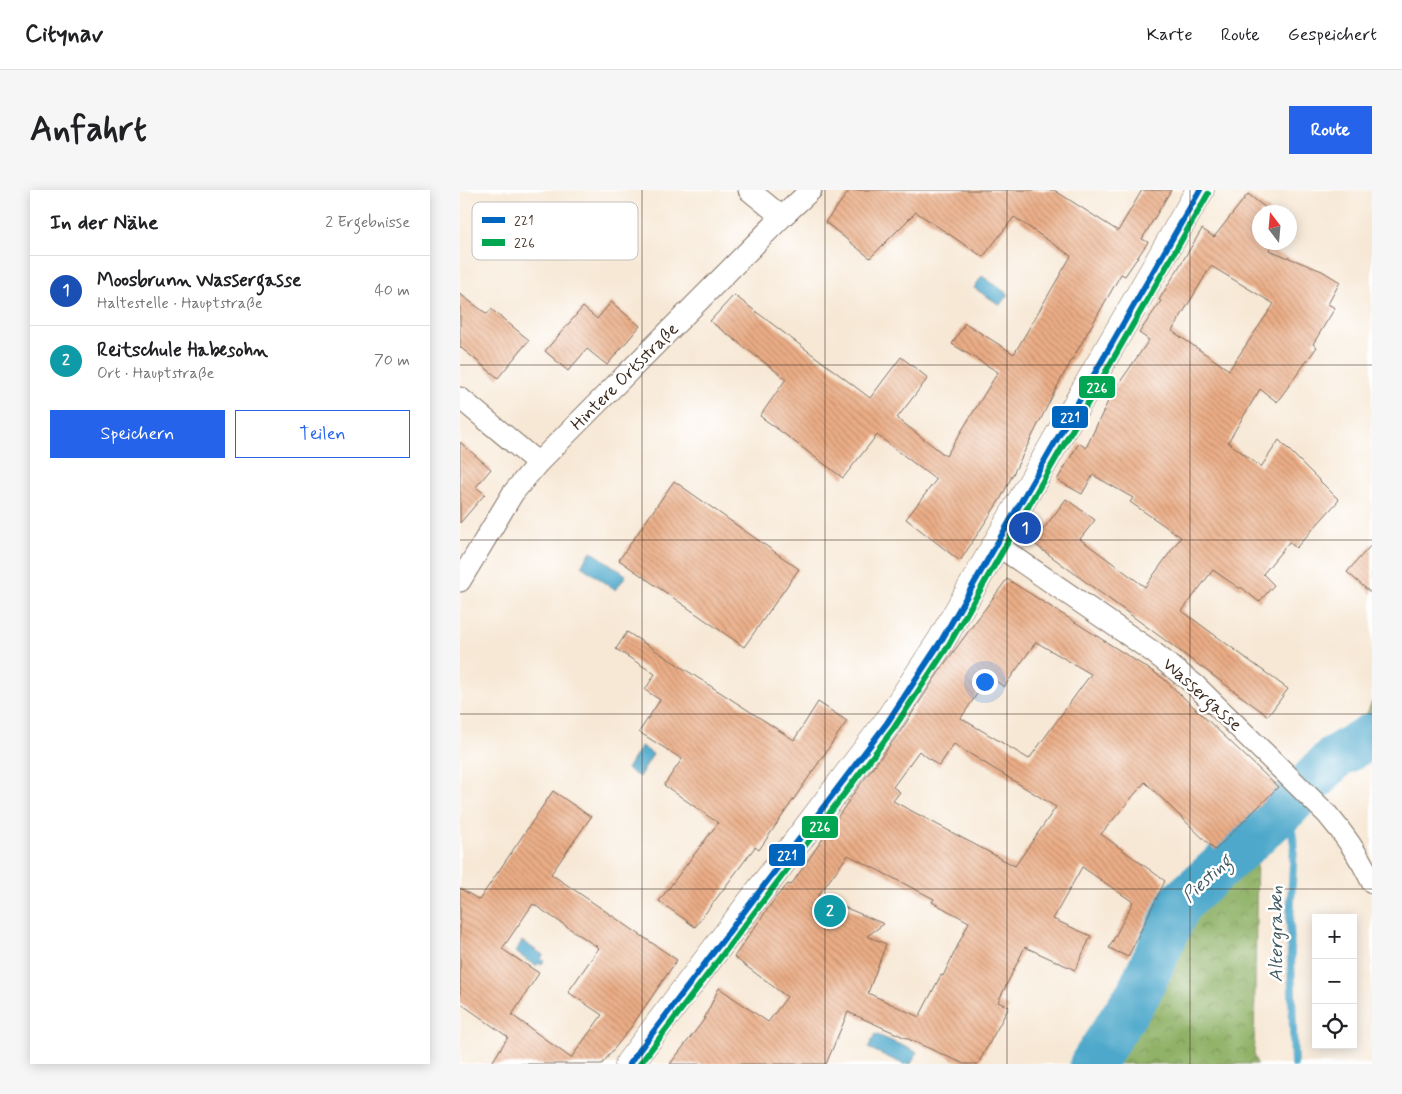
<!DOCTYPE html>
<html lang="de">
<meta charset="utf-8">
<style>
body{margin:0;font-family:Mynerve,sans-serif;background:#f6f6f6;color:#202124}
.controls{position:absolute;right:15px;bottom:15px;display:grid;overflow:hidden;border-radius:0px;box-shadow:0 2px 12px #0003}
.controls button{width:45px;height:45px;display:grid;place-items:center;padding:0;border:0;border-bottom:1px solid #e0e0e0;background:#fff;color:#202124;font:25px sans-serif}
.compass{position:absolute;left:792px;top:15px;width:45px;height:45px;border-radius:50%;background:#fff;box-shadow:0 2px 12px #0003;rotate:344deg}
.you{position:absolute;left:524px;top:491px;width:18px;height:18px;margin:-12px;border:4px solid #fff;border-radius:50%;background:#1a73e8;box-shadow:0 0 0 8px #1a73e833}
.badge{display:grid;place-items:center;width:32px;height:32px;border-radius:50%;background:#2563eb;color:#fff;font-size:16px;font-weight:700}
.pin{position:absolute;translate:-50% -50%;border:2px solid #fff;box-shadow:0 1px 5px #0006}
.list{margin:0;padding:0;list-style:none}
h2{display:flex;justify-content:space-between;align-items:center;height:65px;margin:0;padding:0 20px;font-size:21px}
h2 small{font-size:16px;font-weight:400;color:#757577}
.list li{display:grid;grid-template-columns:32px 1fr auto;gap:15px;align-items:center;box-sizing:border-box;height:70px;padding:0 20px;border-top:1px solid #e0e0e0}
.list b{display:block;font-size:19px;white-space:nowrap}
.list p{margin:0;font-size:16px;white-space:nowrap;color:#757577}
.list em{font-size:16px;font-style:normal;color:#757577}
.actions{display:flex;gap:10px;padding:15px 20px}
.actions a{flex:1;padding:11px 0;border:1px solid #2563eb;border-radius:0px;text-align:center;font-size:18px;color:#2563eb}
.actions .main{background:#2563eb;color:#fff}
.icon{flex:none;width:28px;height:28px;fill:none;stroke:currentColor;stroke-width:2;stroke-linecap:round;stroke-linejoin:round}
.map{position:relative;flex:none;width:912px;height:874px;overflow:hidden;border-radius:0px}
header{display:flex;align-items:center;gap:30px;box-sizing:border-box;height:70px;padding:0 25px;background:#fff;border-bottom:1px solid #e0e0e0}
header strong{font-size:24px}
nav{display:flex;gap:28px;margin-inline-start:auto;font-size:18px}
.intro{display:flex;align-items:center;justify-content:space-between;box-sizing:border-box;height:120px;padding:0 30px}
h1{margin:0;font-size:35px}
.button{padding:12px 22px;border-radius:0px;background:#2563eb;color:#fff;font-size:18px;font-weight:700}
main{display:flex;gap:30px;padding:0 30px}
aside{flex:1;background:#fff;border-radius:0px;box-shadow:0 2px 12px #0003}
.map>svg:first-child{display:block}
.forest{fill:url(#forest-crowns);stroke:#666e42}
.water{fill:#4da8cb;stroke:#446974}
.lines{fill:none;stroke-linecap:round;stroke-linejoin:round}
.stream{stroke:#4da8cb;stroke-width:8}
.river{stroke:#4da8cb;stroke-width:45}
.building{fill:url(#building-back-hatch);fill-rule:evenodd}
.minor-casing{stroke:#7d6c5e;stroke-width:23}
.secondary-casing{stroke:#7d6c5e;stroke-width:29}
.minor{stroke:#fff;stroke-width:21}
.secondary{stroke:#fff;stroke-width:28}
.bus-1-casing{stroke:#fff;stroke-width:10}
.bus-2-casing{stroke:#fff;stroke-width:10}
.bus-1{stroke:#0065bd;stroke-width:6}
.bus-2{stroke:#00a651;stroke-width:6}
.grid{fill:none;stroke:#3b2a1e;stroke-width:1;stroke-opacity:0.55}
.labels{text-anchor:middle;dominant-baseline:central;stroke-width:5;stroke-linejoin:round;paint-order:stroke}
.street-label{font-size:18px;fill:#3b2a1e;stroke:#fff}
.water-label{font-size:19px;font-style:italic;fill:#425c63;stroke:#fff}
.key{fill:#fff;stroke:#c4bfbc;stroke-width:1}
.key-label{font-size:14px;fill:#3b2a1e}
.line-badge{stroke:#fff;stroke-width:2}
.badge-label{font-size:14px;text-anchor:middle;font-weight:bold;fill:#fff}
</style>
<header>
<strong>Citynav</strong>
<nav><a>Karte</a><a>Route</a><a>Gespeichert</a></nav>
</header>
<div class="intro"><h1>Anfahrt</h1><a class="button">Route</a></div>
<main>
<aside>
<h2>In der Nähe<small>2 Ergebnisse</small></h2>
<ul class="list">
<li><span class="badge" style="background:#1a4fb4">1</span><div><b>Moosbrunn Wassergasse</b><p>Haltestelle · Hauptstraße</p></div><em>40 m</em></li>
<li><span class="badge" style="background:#0f9aa8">2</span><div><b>Reitschule Habesohn</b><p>Ort · Hauptstraße</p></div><em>70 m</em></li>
</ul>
<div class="actions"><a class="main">Speichern</a><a>Teilen</a></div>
</aside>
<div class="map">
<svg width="912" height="874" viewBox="0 0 912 874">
<defs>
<pattern id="forest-crowns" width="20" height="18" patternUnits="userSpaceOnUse" patternTransform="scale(1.25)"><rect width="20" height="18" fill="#90b267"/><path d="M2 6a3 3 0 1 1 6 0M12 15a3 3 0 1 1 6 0" fill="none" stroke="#779154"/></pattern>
<pattern id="building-back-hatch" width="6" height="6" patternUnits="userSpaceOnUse" patternTransform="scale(1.25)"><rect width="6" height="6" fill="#ebad86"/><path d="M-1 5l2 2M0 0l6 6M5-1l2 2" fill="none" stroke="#c08d6d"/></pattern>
</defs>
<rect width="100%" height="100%" fill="#fff"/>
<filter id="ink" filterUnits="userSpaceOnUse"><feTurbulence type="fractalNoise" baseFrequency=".02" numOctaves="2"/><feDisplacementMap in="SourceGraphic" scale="10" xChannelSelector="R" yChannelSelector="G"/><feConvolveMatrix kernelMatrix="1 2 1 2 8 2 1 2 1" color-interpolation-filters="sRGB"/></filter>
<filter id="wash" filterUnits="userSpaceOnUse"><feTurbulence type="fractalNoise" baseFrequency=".0096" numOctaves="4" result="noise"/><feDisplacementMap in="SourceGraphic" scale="20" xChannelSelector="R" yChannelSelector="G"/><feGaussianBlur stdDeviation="1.12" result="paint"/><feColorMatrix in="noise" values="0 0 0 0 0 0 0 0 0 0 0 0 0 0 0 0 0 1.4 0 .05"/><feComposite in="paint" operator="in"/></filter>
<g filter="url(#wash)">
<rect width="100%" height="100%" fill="#f7e8d5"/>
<!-- forest -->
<g class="forest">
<polygon points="912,512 912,546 893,554"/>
<polygon points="797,660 794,866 797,874 649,874 735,716"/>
</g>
<!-- water -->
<g class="water">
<polygon points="522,86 548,104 540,115 514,98"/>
<polygon points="131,361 166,385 156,400 121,376"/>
<polygon points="181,556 193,564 179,587 167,579"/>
<polygon points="62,751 83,765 81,769 84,771 81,775 78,773 76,776 55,762"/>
<polygon points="415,844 457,862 451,874 443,874 408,858"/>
</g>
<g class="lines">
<!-- stream -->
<polyline class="stream" points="828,616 834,654 830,731 834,874"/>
<!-- river -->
<polyline class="river" points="632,874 679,802 720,713 828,616 874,568 912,545"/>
</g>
<g id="blocks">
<!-- building -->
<g class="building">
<polygon points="390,0 594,0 658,41 682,0 711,0 682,49 688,52 665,86 661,84 600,191 541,308 500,371 446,329 476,290 417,245 383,288 300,226 326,189 250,131 274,105 410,208 441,167 468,188 437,228 486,266 538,182 492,154 505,133 554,164 611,66 554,27 523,67 456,22 410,68 365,32"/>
<path d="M788,4L811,22H800V52H815L809,60L862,81L880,92L868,114L875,118L853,154L857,157L817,212L800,199L768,252L801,277L819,250L879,310L836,358L829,352L803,384L814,395L799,412L782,398H779L753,380L722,421L828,499L808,526L573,353L606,309L635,330L620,349L685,397L721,347L670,312L673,308L633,285L622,304L597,290L619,253L626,258L651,205L689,150L679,143L701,111L699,110L742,39L754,47ZM751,76L814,114L769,180L712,141Z"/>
<polygon points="0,104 27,124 31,119 69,150 38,188 0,157"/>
<polygon points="151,112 180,136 147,175 127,159 108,181 85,161 123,117 137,129"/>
<polygon points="0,252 31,279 16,297 25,304 0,333"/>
<polygon points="214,291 339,379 284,457 159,370"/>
<polygon points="912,354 912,404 887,382"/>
<path d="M547,389L703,488L818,597L755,660L685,592L641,644L705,691L668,767L649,758L673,712L622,677L593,729L631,746L615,780L565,757L538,812L549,817L518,874H504L388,822L366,874H210L243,831L259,798L308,832L327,807L274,767L316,707L328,694L331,695L394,603L440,542L483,476ZM576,452L631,484L569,569L501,528L529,486L544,497ZM494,554L596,617L555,676L433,611L440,602L433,597L459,561L479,576ZM388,665L474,709L472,712L509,732L483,786L481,785L459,827L408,803L426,754L407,746L424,734L358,706Z"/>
<polygon points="167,442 334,550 358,512 387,531 299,660 295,657 235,737 199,711 258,633 204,595 222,569 179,542 200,510 185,500 195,484 156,459"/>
<path d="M93,601L131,627L91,684L217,770L169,840L142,874H31L48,847L0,813V698L19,710ZM73,714L139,758L108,802L142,825L111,868L52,825L79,783L42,759Z"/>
</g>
</g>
</g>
<g filter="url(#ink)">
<use href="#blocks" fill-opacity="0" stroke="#7d6c5e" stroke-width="1"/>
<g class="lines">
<!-- minor casing -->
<g class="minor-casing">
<g id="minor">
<polyline points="289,0 322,27"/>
<polyline points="0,208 78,273"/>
<path d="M537,355L693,462L735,495L867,624C886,646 899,665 912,692"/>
<polyline points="0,391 53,303 78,273 322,27 351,0"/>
</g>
</g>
<!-- secondary casing -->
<g class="secondary-casing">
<polyline id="secondary" points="169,874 427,533 481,451 740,0"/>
</g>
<!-- minor -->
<use href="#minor" class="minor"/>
<!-- secondary -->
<use href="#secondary" class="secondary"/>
<!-- bus-1 casing -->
<g class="bus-1-casing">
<polyline id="bus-1" points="169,874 427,533 481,451 740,0"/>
</g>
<!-- bus-2 casing -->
<g class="bus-2-casing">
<polyline id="bus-2" points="180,874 434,538 488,456 748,4"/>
</g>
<!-- bus-1 -->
<use href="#bus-1" class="bus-1"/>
<!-- bus-2 -->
<use href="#bus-2" class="bus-2"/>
</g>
</g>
<!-- grid -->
<path class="grid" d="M182,0V874M365,0V874M547,0V874M730,0V874M0,175H912M0,350H912M0,524H912M0,699H912"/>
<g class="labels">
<!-- street labels -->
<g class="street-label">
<text transform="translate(165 187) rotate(-45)">Hintere Ortsstraße</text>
<text transform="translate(742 505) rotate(42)">Wassergasse</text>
</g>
<!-- water labels -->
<g class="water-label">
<text transform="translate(747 689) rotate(-43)">Piesting</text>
<text transform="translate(816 744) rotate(-90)">Altergraben</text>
</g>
</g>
<!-- legend -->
<rect x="12" y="12" width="166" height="58" rx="8" class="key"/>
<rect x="22" y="27" width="23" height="6" fill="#0065bd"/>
<rect x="22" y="49" width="23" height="7" fill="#00a651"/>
<g class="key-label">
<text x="54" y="35">221</text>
<text x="54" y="57">226</text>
</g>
<g class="line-badge">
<rect x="618" y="185" width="38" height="24" rx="5" fill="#00a651"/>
<rect x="591" y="215" width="38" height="24" rx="5" fill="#0065bd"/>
<rect x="341" y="625" width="38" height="24" rx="5" fill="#00a651"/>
<rect x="308" y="653" width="38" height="24" rx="5" fill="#0065bd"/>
</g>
<g class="badge-label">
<text x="637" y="202">226</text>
<text x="610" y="232">221</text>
<text x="360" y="641">226</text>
<text x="327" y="670">221</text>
</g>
</svg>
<div class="controls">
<button>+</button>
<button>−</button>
<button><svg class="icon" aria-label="locate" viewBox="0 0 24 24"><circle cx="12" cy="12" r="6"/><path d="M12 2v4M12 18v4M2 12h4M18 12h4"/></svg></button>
</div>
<svg class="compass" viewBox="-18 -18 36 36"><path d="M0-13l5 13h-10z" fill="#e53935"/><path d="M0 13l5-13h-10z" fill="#757577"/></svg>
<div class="you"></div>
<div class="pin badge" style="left:565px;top:338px;background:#1a4fb4">1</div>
<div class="pin badge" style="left:370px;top:721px;background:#0f9aa8">2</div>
</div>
</main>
